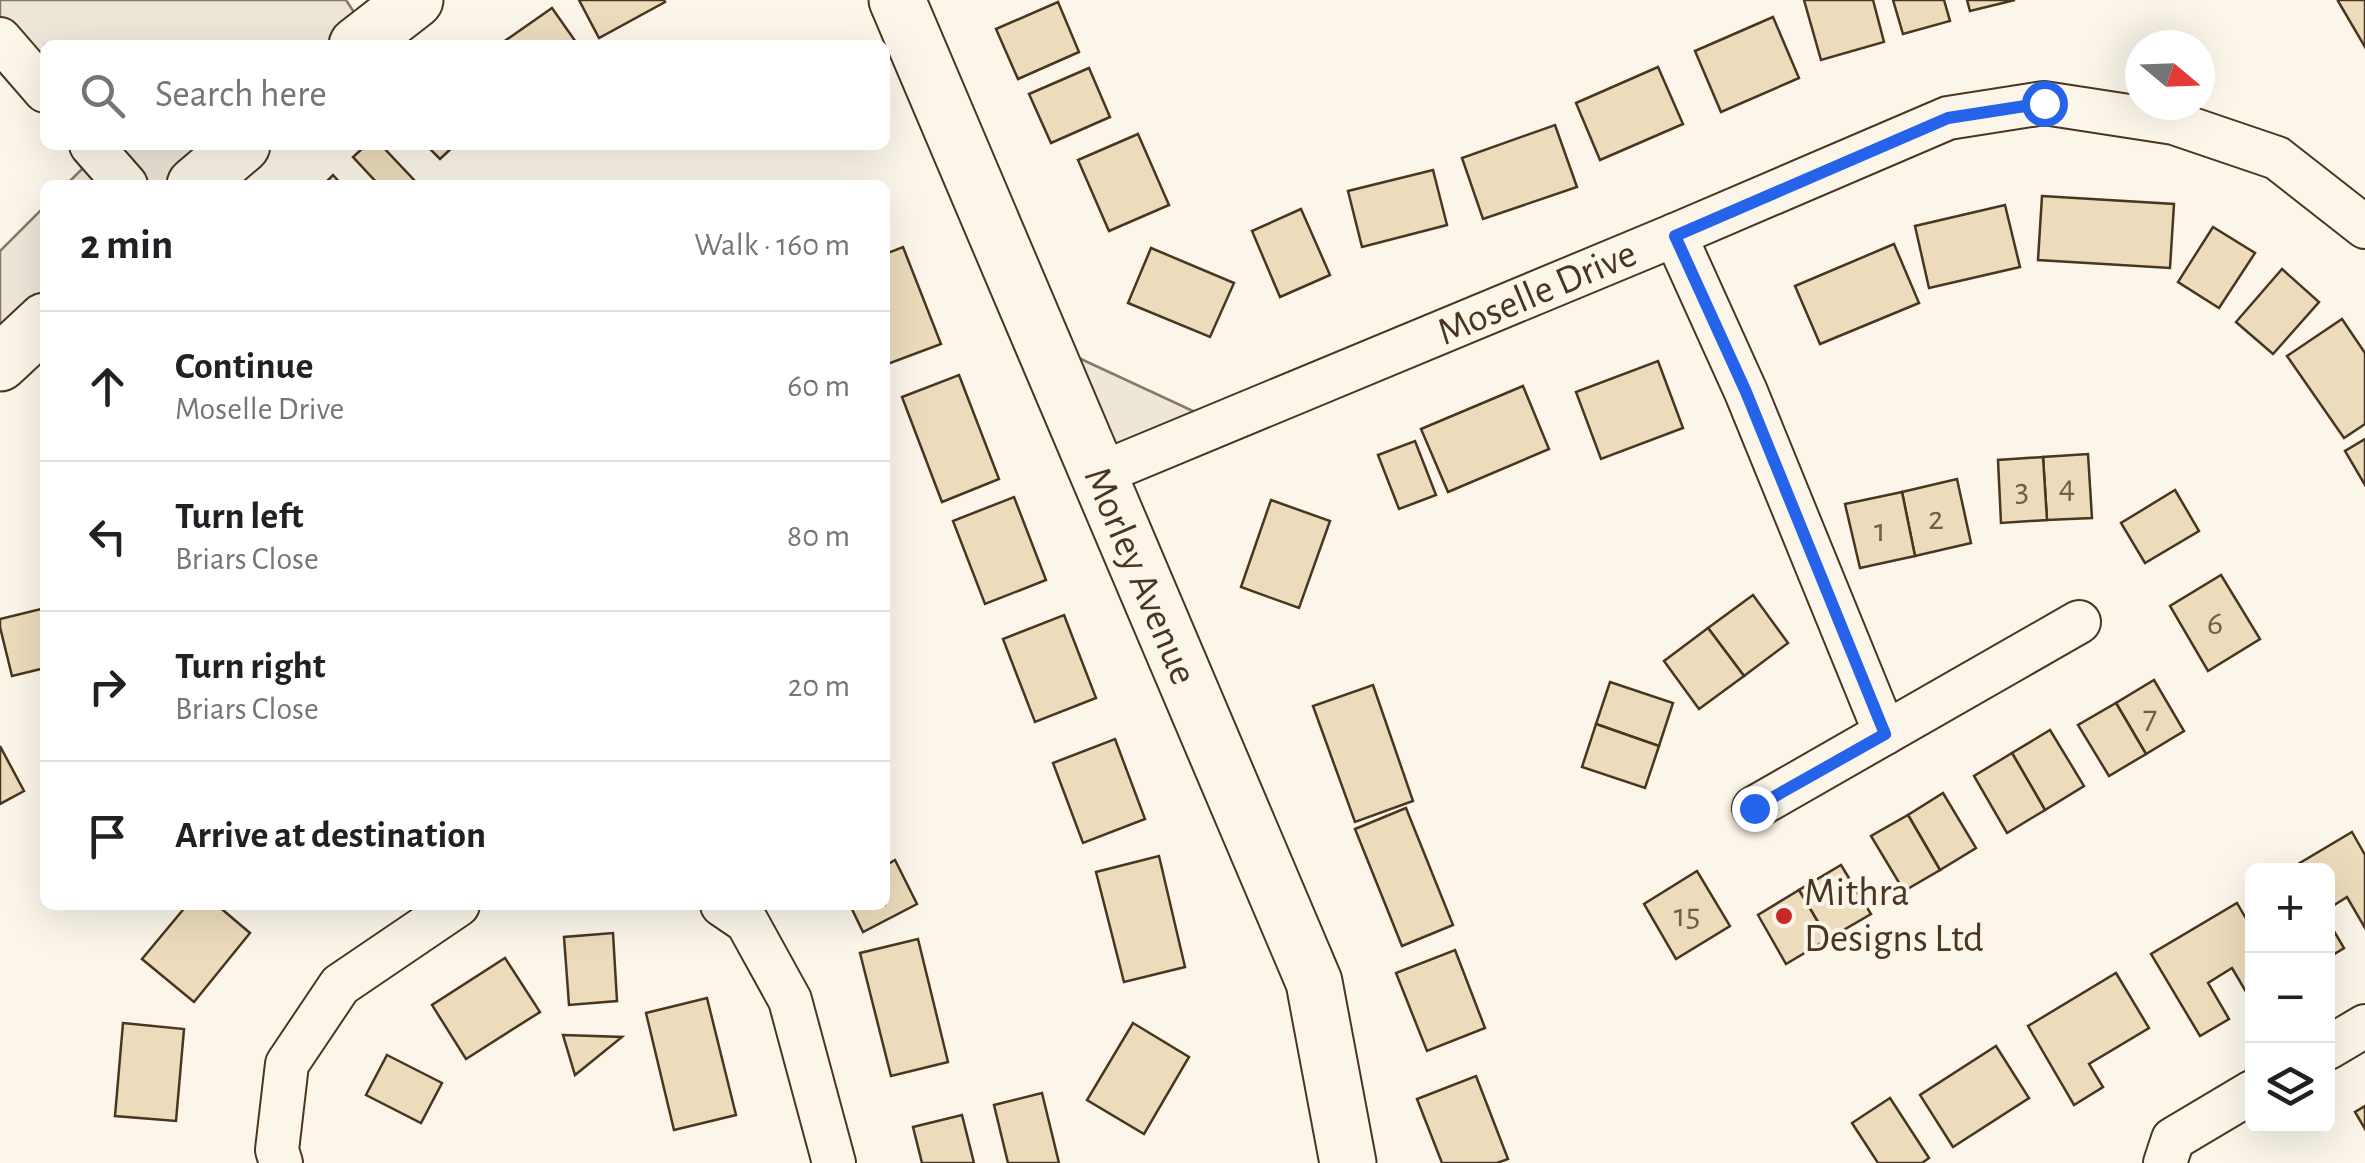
<!DOCTYPE html>
<meta charset="utf-8">
<style>
body{margin:0;font-family:"Alegreya Sans",sans-serif;background:#f2f2f2;color:#202124}
.controls{position:absolute;right:30px;bottom:30px;display:grid;overflow:hidden;border-radius:15px;box-shadow:0 10px 40px #0002}
.controls button{width:90px;height:90px;display:grid;place-items:center;padding:0;border:0;border-bottom:2px solid #e0e0e0;background:#fff;color:#202124;font:50px sans-serif}
.compass{position:absolute;left:2125px;top:30px;width:90px;height:90px;border-radius:50%;background:#fff;box-shadow:0 10px 40px #0002;rotate:109deg}
.stop{position:absolute;width:30px;height:30px;margin:-22px;border:8px solid #2563eb;border-radius:50%;background:#fff}
.stop.end{background:#2563eb;border-color:#fff;box-shadow:0 2px 10px #0008}
.list{margin:0;padding:0;list-style:none}
h2{display:flex;justify-content:space-between;align-items:center;height:130px;margin:0;padding:0 40px;font-size:42px}
h2 small{font-size:32px;font-weight:400;color:#757577}
.list li{display:grid;grid-template-columns:65px 1fr auto;gap:30px;align-items:center;box-sizing:border-box;height:150px;padding:0 40px;border-top:2px solid #e0e0e0}
.list b{display:block;font-size:38px;white-space:nowrap}
.list p{margin:0;font-size:32px;white-space:nowrap;color:#757577}
.list em{font-size:32px;font-style:normal;color:#757577}
.icon{flex:none;width:55px;height:55px;fill:none;stroke:currentColor;stroke-width:2;stroke-linecap:round;stroke-linejoin:round}
.map{position:relative;flex:none;width:2365px;height:1163px;overflow:hidden}
.search{position:absolute;background:#fff;box-shadow:0 10px 40px #0002;left:40px;top:40px;width:850px;height:110px;display:flex;align-items:center;gap:25px;box-sizing:border-box;padding:0 35px;border-radius:15px;color:#757577;font-size:38px}
.panel{position:absolute;background:#fff;box-shadow:0 10px 40px #0002;left:40px;top:180px;width:850px;height:730px;border-radius:15px}
.map>svg:first-child{display:block}
.green{fill:#ede6d9;stroke:#887966;stroke-width:2.5}
.building{fill:#ecdcbc;stroke:#4a3520;stroke-width:2.5}
.lines{fill:none;stroke-linecap:round;stroke-linejoin:round}
.street-casing{stroke:#4a3520;stroke-width:46}
.secondary-casing{stroke:#4a3520;stroke-width:59}
.street{stroke:#fbf6e9;stroke-width:42}
.secondary{stroke:#fbf6e9;stroke-width:55}
.route{stroke:#2563eb;stroke-width:12}
.poi-dot{fill:#c62828;stroke:#fbf6e9;stroke-width:4}
.labels{text-anchor:middle;dominant-baseline:central;stroke-width:8;stroke-linejoin:round;paint-order:stroke}
.number-label{font-size:35px;fill:#725f47}
.street-label{font-size:40px;fill:#4a3520;stroke:#fbf6e9}
.poi-label{font-size:40px;fill:#4a3520;stroke:#fbf6e9;text-anchor:start}
</style>
<div class="map">
<svg width="2365" height="1163" viewBox="0 0 2365 1163">
<rect width="100%" height="100%" fill="#fbf6e9"/>
<!-- green -->
<g class="green">
<polygon points="0,0 346,0 369,35 357,45 45,45 45,91 0,39"/>
<polygon points="91,145 242,145 195,185 66,185 98,153"/>
<polygon points="45,206 45,321 0,363 0,251"/>
<polygon points="1040,340 1221,424 1097,475"/>
</g>
<!-- building -->
<g class="building">
<polygon points="579,0 664,0 665,2 599,38"/>
<polygon points="1804,0 1873,0 1884,42 1821,60"/>
<polygon points="1893,0 1944,0 1950,21 1903,34"/>
<polygon points="1967,0 2015,0 1970,11"/>
<polygon points="2340,0 2365,0 2365,47 2338,1"/>
<polygon points="1058,2 1079,52 1018,79 996,29"/>
<polygon points="552,8 578,45 499,45"/>
<polygon points="1773,17 1799,78 1721,112 1695,51"/>
<polygon points="1658,67 1683,124 1600,160 1576,103"/>
<polygon points="1089,68 1110,117 1051,143 1029,94"/>
<polygon points="1555,125 1577,187 1483,219 1462,158"/>
<polygon points="1138,134 1169,205 1109,231 1078,160"/>
<polygon points="366,145 381,145 415,181 411,185 379,185 353,157"/>
<polygon points="426,145 455,145 440,159"/>
<polygon points="1433,170 1447,225 1362,247 1348,191"/>
<polygon points="333,175 342,185 323,185"/>
<polygon points="2042,196 2174,204 2170,268 2038,260"/>
<polygon points="2005,205 2020,267 1929,288 1915,226"/>
<polygon points="1301,209 1330,275 1280,297 1252,231"/>
<polygon points="2213,227 2255,253 2219,308 2178,282"/>
<polygon points="1894,244 1919,303 1820,344 1795,286"/>
<polygon points="903,247 941,344 885,365 885,254"/>
<polygon points="1151,248 1234,283 1210,337 1128,303"/>
<polygon points="2282,269 2319,302 2273,354 2236,322"/>
<polygon points="2342,319 2365,353 2365,424 2344,438 2287,356"/>
<polygon points="1658,361 1683,428 1601,459 1576,392"/>
<polygon points="959,375 999,479 942,502 902,397"/>
<polygon points="1523,386 1549,449 1448,492 1421,429"/>
<polygon points="2365,439 2365,485 2345,451"/>
<polygon points="1415,441 1436,495 1399,509 1378,455"/>
<polygon points="2088,454 2092,518 2047,520 2043,457"/>
<polygon points="2043,457 2047,520 2001,523 1998,460"/>
<polygon points="1957,479 1971,543 1915,556 1902,492"/>
<polygon points="2175,490 2199,531 2145,563 2121,523"/>
<polygon points="1902,492 1915,556 1860,568 1845,504"/>
<polygon points="1014,497 1046,580 985,604 953,521"/>
<polygon points="1271,500 1330,521 1299,608 1241,587"/>
<polygon points="2221,575 2260,639 2208,671 2170,606"/>
<polygon points="1753,595 1788,643 1744,676 1708,628"/>
<polygon points="45,608 45,668 12,676 0,627 0,619"/>
<polygon points="1064,615 1096,698 1035,722 1003,639"/>
<polygon points="1708,628 1744,676 1699,709 1664,661"/>
<polygon points="2154,680 2184,731 2146,754 2116,703"/>
<polygon points="1610,682 1673,703 1659,746 1596,724"/>
<polygon points="1373,685 1413,801 1355,822 1313,706"/>
<polygon points="2116,703 2146,754 2109,776 2078,725"/>
<polygon points="1596,724 1659,746 1645,788 1582,767"/>
<polygon points="2050,730 2084,786 2045,810 2012,753"/>
<polygon points="1115,739 1145,819 1083,843 1053,763"/>
<polygon points="0,746 24,791 0,804"/>
<polygon points="2012,753 2045,810 2007,833 1974,776"/>
<polygon points="1943,793 1976,848 1940,870 1908,815"/>
<polygon points="1406,808 1453,925 1402,946 1355,829"/>
<polygon points="1908,815 1940,870 1904,891 1871,836"/>
<polygon points="2352,832 2365,855 2365,928 2347,897 2328,909 2328,870 2288,870"/>
<polygon points="1159,856 1185,967 1124,982 1096,872"/>
<polygon points="895,860 917,904 863,932 850,905 885,905 885,866"/>
<polygon points="1841,865 1871,914 1828,939 1799,890"/>
<polygon points="1697,871 1730,926 1676,959 1644,904"/>
<polygon points="1799,890 1828,939 1786,964 1758,915"/>
<polygon points="2237,903 2252,929 2252,1002 2232,968 2208,983 2229,1019 2200,1036 2151,954"/>
<polygon points="187,905 217,905 250,933 194,1002 142,959"/>
<polygon points="2328,921 2344,948 2328,958"/>
<polygon points="613,933 617,1001 569,1005 564,937"/>
<polygon points="918,939 948,1062 891,1076 860,953"/>
<polygon points="1455,950 1485,1028 1427,1051 1396,973"/>
<polygon points="505,958 540,1012 466,1059 432,1005"/>
<polygon points="2116,973 2149,1028 2089,1064 2103,1087 2074,1105 2028,1026"/>
<polygon points="707,998 736,1115 674,1130 646,1013"/>
<polygon points="123,1023 184,1029 176,1121 115,1116"/>
<polygon points="1133,1023 1189,1057 1144,1134 1087,1100"/>
<polygon points="563,1035 622,1037 575,1075"/>
<polygon points="1996,1046 2029,1098 1953,1147 1920,1095"/>
<polygon points="387,1055 442,1083 421,1123 366,1095"/>
<polygon points="1476,1076 1508,1159 1497,1163 1442,1163 1417,1099"/>
<polygon points="1042,1093 1059,1163 1008,1163 994,1105"/>
<polygon points="1890,1098 1929,1158 1922,1163 1878,1163 1852,1123"/>
<polygon points="2365,1106 2365,1129 2355,1112"/>
<polygon points="962,1115 974,1163 922,1163 913,1127"/>
</g>
<g class="lines">
<!-- street casing -->
<g class="street-casing">
<g id="street">
<polyline points="0,39 45,91"/>
<polyline points="91,145 126,185"/>
<polyline points="1675,235 1746,392 1885,733 2079,622"/>
<polyline points="1097,475 1675,235 1948,118 2044,103 2174,123 2277,158 2365,227"/>
<polyline points="1754,808 1885,733"/>
<polyline points="722,905 747,922 790,1000 834,1163"/>
<polyline points="2328,1048 2365,1026"/>
<polyline points="281,1163 277,1150 287,1064 340,985 458,905"/>
<polyline points="2165,1163 2173,1139 2252,1092"/>
</g>
</g>
<!-- secondary casing -->
<g class="secondary-casing">
<g id="secondary">
<polyline points="897,0 1314,982 1348,1163"/>
<polyline points="357,45 415,0"/>
<polyline points="195,185 242,145"/>
<polyline points="0,363 45,321"/>
</g>
</g>
<!-- street -->
<use href="#street" class="street"/>
<!-- secondary -->
<use href="#secondary" class="secondary"/>
</g>
<g class="lines">
<!-- route -->
<polyline class="route" points="1754,808 1885,734 1746,392 1675,236 1948,118 2044,103"/>
</g>
<!-- markers -->
<circle class="poi-dot" cx="1784" cy="916" r="10"/>
<g class="labels">
<!-- number labels -->
<g class="number-label">
<text x="2067" y="487">4</text>
<text x="2022" y="490">3</text>
<text x="1936" y="518">2</text>
<text x="1880" y="530">1</text>
<text x="2215" y="623">6</text>
<text x="2150" y="717">7</text>
<text x="1687" y="915">15</text>
</g>
<!-- street labels -->
<g class="street-label">
<text transform="translate(1537 293) rotate(-23)">Moselle Drive</text>
<text transform="translate(1140 576) rotate(67)">Morley Avenue</text>
</g>
<!-- poi labels -->
<g class="poi-label">
<text x="1804" y="893">Mithra<tspan x="1804" dy="46">Designs Ltd</tspan></text>
</g>
</g>
</svg>
<div class="controls">
<button>+</button>
<button>−</button>
<button><svg class="icon" aria-label="layers" viewBox="0 0 24 24"><path d="M12 4l9 5-9 5-9-5zM3 14l9 5 9-5"/></svg></button>
</div>
<svg class="compass" viewBox="-18 -18 36 36"><path d="M0-13l5 13h-10z" fill="#e53935"/><path d="M0 13l5-13h-10z" fill="#757577"/></svg>
<div class="stop" style="left:2044px;top:103px"></div>
<div class="stop end" style="left:1754px;top:808px"></div>
<div class="search"><svg class="icon" aria-label="search" viewBox="0 0 24 24"><circle cx="10" cy="10" r="6"/><path d="M15 15l6 6"/></svg>Search here</div>
<section class="panel">
<h2>2 min<small>Walk · 160 m</small></h2>
<ul class="list">
<li><svg class="icon" aria-label="ahead" viewBox="0 0 24 24"><path d="M12 20V5M6 11l6-6 6 6"/></svg><div><b>Continue</b><p>Moselle Drive</p></div><em>60 m</em></li>
<li><svg class="icon" aria-label="left" viewBox="0 0 24 24"><path d="M17 20v-9H6M10 6l-5 5 5 5"/></svg><div><b>Turn left</b><p>Briars Close</p></div><em>80 m</em></li>
<li><svg class="icon" aria-label="right" viewBox="0 0 24 24"><path d="M7 20v-9h11M14 6l5 5-5 5"/></svg><div><b>Turn right</b><p>Briars Close</p></div><em>20 m</em></li>
<li><svg class="icon" aria-label="arrive" viewBox="0 0 24 24"><path d="M6 21V4h12l-3 4 3 4H6"/></svg><div><b>Arrive at destination</b></div></li>
</ul>
</section>
</div>
